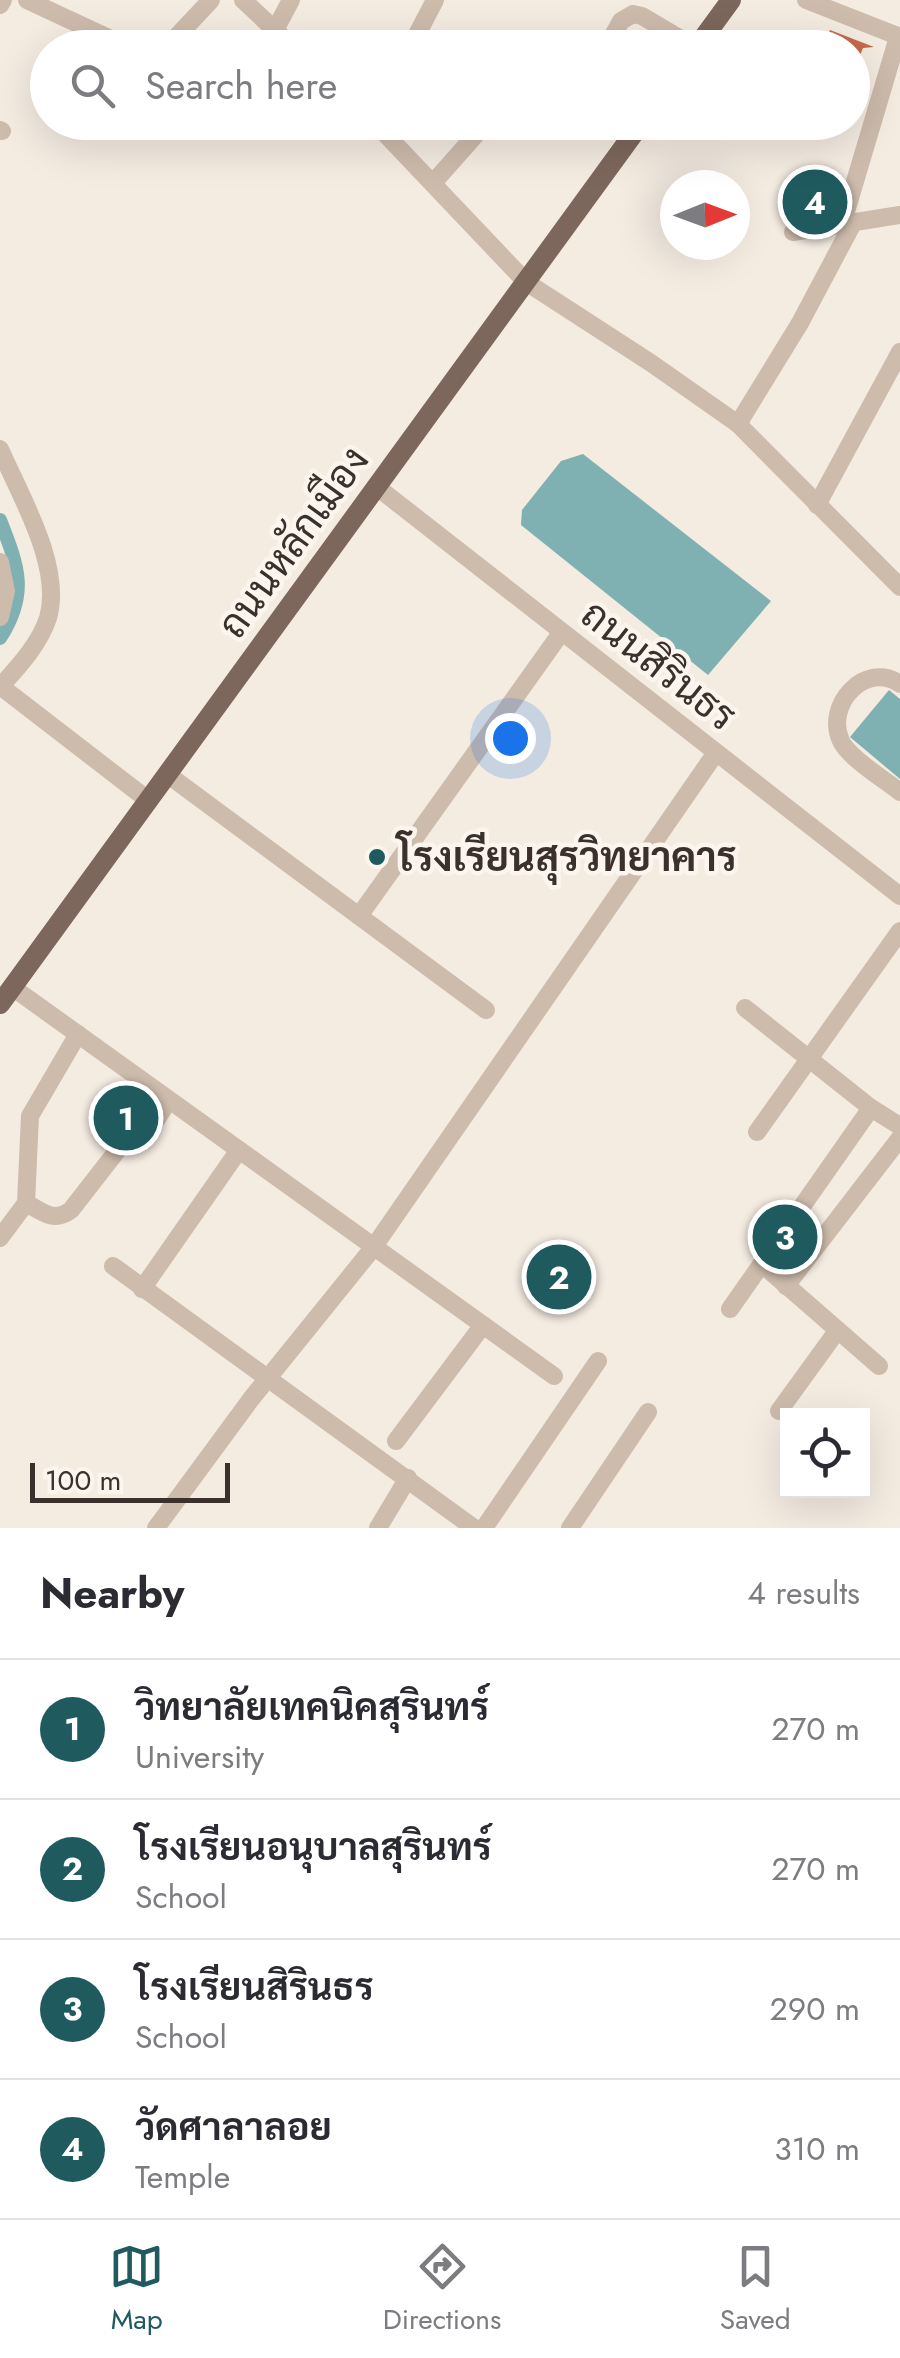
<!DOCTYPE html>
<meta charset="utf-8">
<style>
body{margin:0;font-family:Jost,Sarabun,sans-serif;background:#f2f2f3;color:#2b2b33}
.controls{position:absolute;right:30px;bottom:30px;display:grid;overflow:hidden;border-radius:0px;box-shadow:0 10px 40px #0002}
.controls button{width:90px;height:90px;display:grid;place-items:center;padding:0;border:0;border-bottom:2px solid #e1e1e2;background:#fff;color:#2b2b33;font:50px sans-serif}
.compass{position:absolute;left:660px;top:170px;width:90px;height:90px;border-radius:50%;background:#fff;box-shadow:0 10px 40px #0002;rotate:89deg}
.scale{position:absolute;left:30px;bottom:25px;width:200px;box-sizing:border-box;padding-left:10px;border:5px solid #3b302b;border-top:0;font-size:28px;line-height:35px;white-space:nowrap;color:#3b302b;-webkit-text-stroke:8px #fbf5ee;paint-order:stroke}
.you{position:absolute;left:510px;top:738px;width:35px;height:35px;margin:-25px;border:8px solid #fff;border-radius:50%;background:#1a73e8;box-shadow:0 0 0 15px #1a73e833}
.badge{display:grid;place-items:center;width:65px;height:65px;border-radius:50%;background:#1f5a5e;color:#fff;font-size:32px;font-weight:700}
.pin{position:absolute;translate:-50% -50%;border:5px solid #fff;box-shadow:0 2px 10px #0006}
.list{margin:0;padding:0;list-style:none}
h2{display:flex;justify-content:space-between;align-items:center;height:130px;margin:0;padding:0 40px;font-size:42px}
h2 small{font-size:32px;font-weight:400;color:#7c7c81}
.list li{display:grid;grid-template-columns:65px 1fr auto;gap:30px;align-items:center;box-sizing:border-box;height:140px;padding:0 40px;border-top:2px solid #e1e1e2}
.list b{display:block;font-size:38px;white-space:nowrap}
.list p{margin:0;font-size:32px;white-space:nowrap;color:#7c7c81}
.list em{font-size:32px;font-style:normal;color:#7c7c81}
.icon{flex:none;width:55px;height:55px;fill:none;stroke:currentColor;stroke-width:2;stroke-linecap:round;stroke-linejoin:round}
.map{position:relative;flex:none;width:900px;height:1528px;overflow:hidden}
.search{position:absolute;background:#fff;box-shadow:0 10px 40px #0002;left:30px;right:30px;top:30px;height:110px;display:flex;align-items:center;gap:25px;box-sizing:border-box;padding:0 35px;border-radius:55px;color:#7c7c81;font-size:38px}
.sheet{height:690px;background:#fff}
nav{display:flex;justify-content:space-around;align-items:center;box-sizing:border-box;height:140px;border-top:2px solid #e1e1e2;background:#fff;font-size:28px;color:#7c7c81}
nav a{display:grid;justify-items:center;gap:5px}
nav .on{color:#1f5a5e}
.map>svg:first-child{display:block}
.water{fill:#7fb0b2}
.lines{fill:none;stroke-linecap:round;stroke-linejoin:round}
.canal{stroke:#7fb0b2;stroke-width:14}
.building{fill:#c8694b}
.minor{stroke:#cdbbac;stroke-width:18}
.major{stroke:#7d675c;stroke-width:20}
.poi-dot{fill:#1f5a5e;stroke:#fbf5ee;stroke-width:4}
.labels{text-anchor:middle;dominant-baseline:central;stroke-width:9;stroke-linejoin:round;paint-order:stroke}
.street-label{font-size:40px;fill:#3b302b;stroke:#fbf5ee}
.poi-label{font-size:40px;font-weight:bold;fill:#3b302b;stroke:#fbf5ee;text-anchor:start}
</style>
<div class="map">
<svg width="900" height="1528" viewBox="0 0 900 1528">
<rect width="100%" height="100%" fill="#f4ebe1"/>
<!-- water -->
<g class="water">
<polygon points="583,454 771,601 708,675 521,525 522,510 561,461"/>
<polygon points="889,690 900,699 900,779 850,737"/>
</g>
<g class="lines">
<!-- canal -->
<path class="canal" d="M0,520C18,566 29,593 0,638"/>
</g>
<!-- building -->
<polygon class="building" points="830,30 874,47 863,48 853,72 852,48 824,48"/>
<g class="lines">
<!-- minor -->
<g class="minor">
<polyline points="27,0 130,48"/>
<polyline points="243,0 294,48"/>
<polyline points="806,0 900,37"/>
<polyline points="0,5 3,0"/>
<polyline points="275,30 291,0"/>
<polyline points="166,48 211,0"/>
<polyline points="410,48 435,0"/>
<polyline points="606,48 621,21 633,14 642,16 696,48"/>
<polyline points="374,122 526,282 651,363 738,424 900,587"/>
<polyline points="0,130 2,131"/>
<polyline points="433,183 487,122"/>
<polyline points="793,232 900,215"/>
<polyline points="738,424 800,323 852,225 845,215 898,37"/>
<path d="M0,449C20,495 63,567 48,618C39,645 18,667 0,687"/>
<polyline points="377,487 900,896"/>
<polyline points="817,505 900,352"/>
<polyline points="0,562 6,591 0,617"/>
<path d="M900,684C866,660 824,705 841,741C848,757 885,780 900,792"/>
<polyline points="0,686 148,800"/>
<polyline points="167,774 486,1010"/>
<polyline points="359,916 561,633"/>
<polyline points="12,987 554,1376"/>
<polyline points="745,1008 871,1108 900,1126"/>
<polyline points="757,1132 900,931"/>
<path d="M26,1203C43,1212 53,1223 71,1210L127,1138L135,1129L155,1122L169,1100"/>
<polyline points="0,1238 26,1203 30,1116 78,1034"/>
<polyline points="762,1264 879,1366"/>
<polyline points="113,1266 474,1528"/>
<polyline points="786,1286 900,1138"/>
<polyline points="142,1289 239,1150"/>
<polyline points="730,1309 871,1108"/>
<polyline points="779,1411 837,1331"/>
<polyline points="396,1441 483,1325"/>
<polyline points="156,1528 251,1399 373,1248 715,754"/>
<polyline points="378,1528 408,1478"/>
<polyline points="484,1528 598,1361"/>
<polyline points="570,1528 648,1412"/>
</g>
<!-- major -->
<g class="major">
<polyline points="696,48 731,0"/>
<polyline points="0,1004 642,122"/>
</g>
</g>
<!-- markers -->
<circle class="poi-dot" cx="377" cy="857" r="10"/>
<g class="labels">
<!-- street labels -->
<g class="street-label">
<text transform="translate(293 542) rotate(-54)">ถนนหลักเมือง</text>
<text transform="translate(659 665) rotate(38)">ถนนสิรินธร</text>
</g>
<!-- poi labels -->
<g class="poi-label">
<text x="397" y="857">โรงเรียนสุรวิทยาคาร</text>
</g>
</g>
</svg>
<div class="controls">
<button><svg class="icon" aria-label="locate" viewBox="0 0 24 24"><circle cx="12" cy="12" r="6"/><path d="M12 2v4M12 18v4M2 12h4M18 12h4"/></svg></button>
</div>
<svg class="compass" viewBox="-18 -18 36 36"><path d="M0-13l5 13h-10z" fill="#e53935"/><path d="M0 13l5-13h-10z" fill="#7c7c81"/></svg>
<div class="scale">100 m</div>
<div class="you"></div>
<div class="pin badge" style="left:126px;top:1118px">1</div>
<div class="pin badge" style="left:559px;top:1277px">2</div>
<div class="pin badge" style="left:785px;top:1237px">3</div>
<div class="pin badge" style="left:815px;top:202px">4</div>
<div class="search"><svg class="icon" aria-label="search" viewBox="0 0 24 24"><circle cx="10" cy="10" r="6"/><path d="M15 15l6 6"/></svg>Search here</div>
</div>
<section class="sheet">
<h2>Nearby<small>4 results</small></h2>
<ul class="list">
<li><span class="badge">1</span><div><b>วิทยาลัยเทคนิคสุรินทร์</b><p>University</p></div><em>270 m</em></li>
<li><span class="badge">2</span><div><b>โรงเรียนอนุบาลสุรินทร์</b><p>School</p></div><em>270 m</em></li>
<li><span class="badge">3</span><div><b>โรงเรียนสิรินธร</b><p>School</p></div><em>290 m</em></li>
<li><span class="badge">4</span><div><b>วัดศาลาลอย</b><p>Temple</p></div><em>310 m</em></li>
</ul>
</section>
<nav>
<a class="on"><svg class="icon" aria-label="map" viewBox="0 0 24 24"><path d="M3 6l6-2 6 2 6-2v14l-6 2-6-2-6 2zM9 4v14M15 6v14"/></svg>Map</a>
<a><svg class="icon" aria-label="directions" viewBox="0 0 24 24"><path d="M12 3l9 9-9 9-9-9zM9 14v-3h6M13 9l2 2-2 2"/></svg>Directions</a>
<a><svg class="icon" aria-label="saved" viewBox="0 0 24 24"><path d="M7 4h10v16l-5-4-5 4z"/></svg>Saved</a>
</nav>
